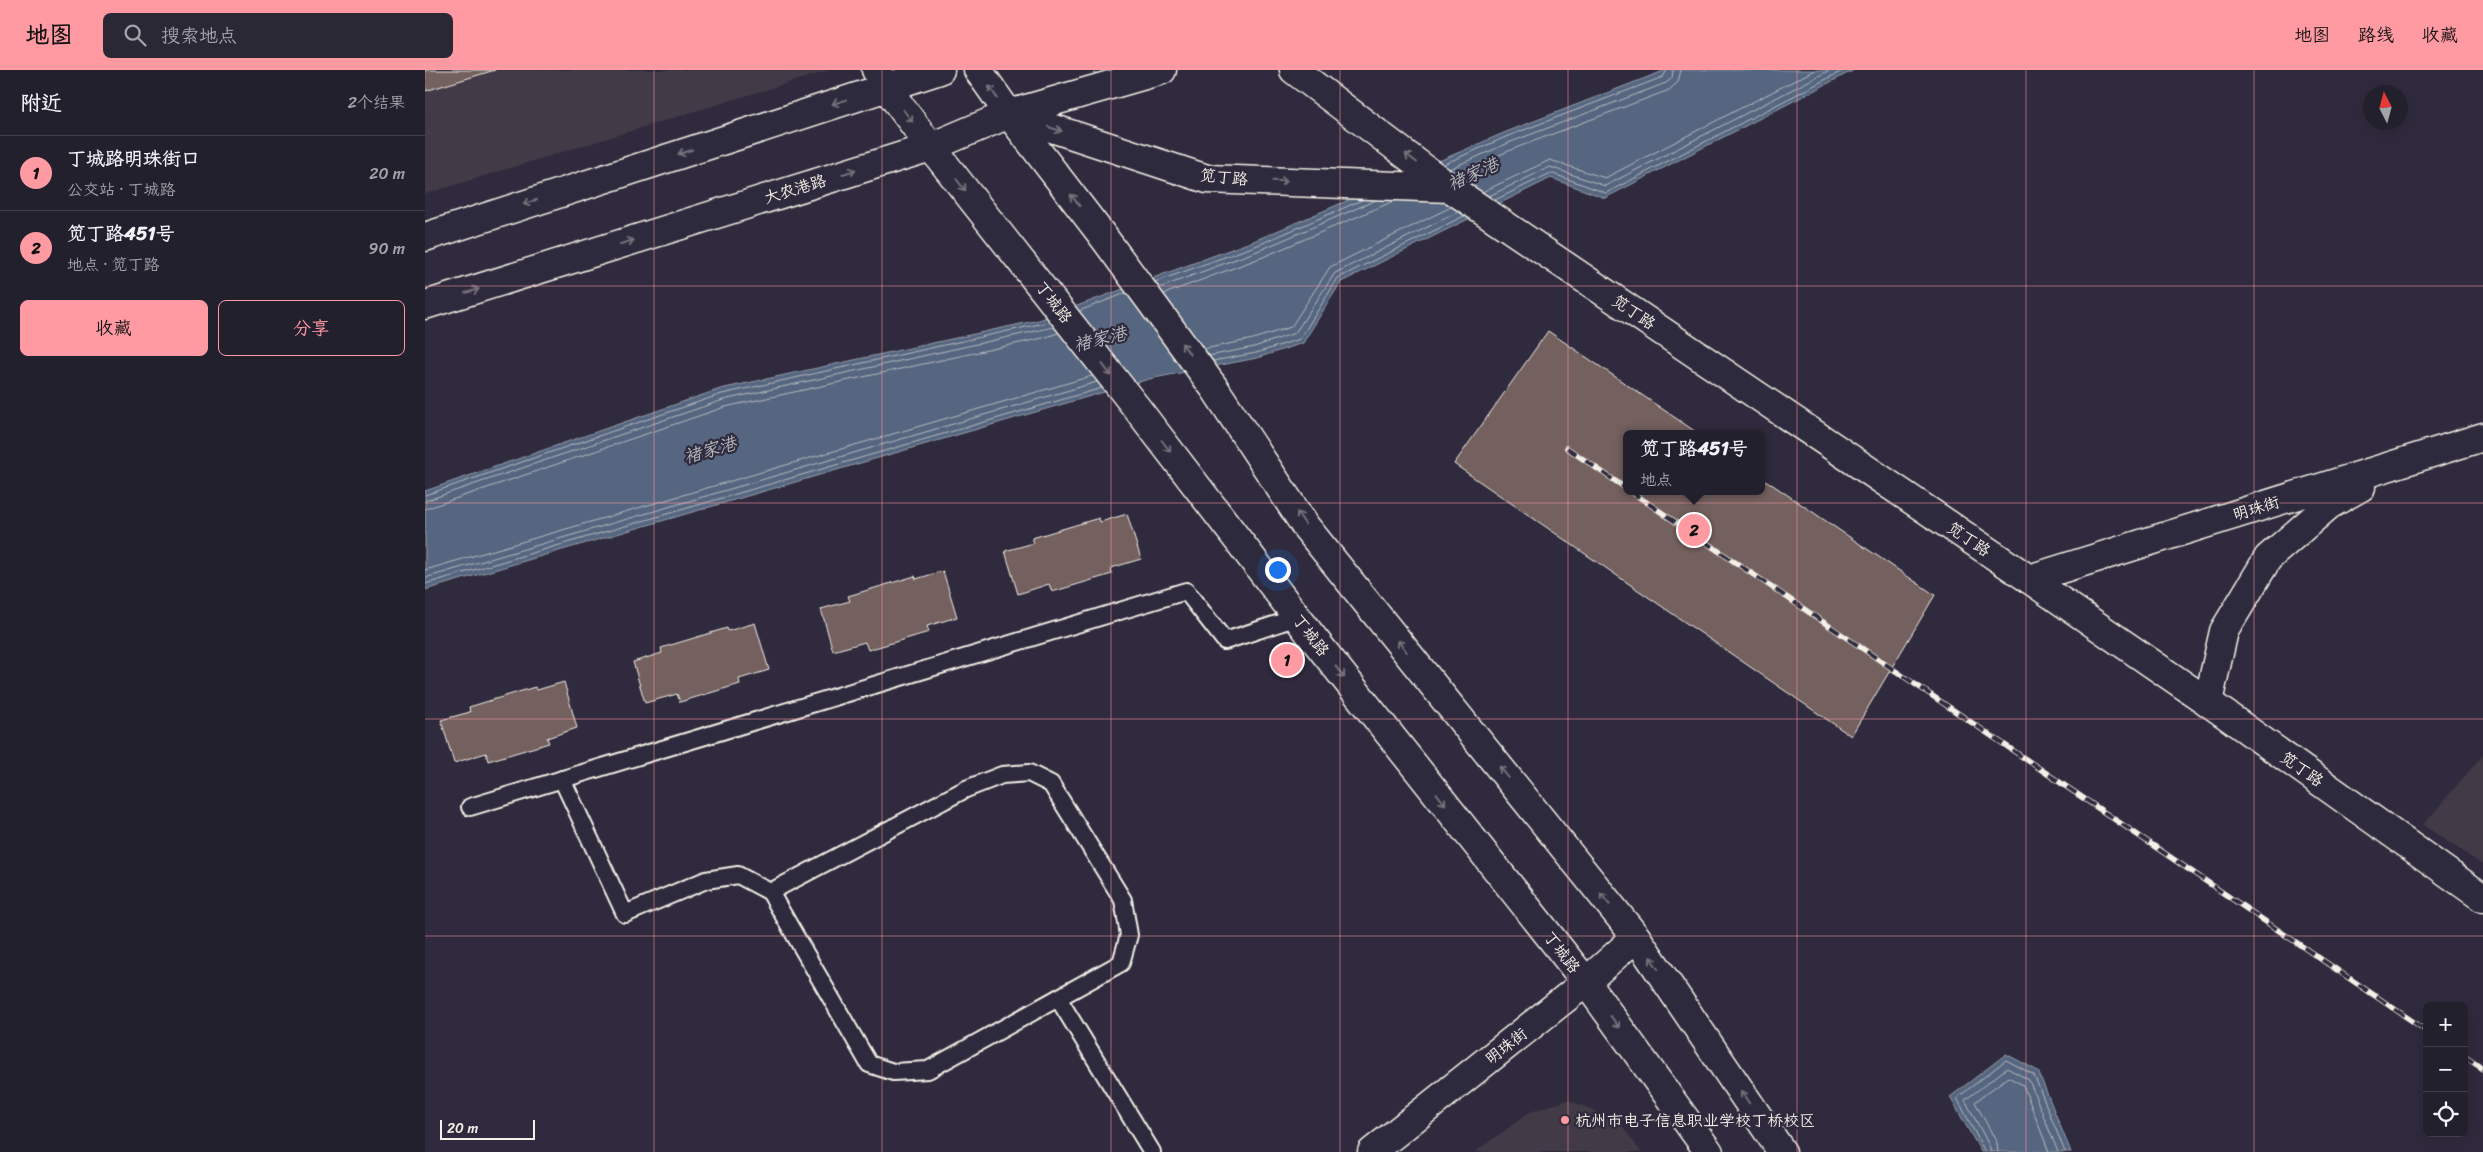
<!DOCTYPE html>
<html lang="zh">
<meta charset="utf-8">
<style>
body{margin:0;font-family:Sriracha,"LXGW WenKai TC",sans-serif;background:#2b2836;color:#f1f3f6}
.controls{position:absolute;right:15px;bottom:15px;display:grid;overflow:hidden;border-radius:8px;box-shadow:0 5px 20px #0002}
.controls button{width:45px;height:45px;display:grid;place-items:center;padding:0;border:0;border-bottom:1px solid #403e4a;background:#23202e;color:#f1f3f6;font:25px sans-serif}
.compass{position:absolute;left:1938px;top:15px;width:45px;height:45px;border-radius:50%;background:#23202e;box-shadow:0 5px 20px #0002;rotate:354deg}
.scale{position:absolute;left:15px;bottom:12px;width:95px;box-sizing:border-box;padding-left:5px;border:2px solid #f4f1e8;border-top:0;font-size:14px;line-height:18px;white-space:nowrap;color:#f4f1e8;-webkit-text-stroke:4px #2f2a3d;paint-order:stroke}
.you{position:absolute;left:852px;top:499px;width:18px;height:18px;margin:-12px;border:4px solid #fff;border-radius:50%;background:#1a73e8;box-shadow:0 0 0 8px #1a73e833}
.badge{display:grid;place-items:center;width:32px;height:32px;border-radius:50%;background:#ff9aa2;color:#111;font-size:16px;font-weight:700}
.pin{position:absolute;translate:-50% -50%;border:2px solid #fff;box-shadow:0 1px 5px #0006}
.popup{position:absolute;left:1198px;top:360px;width:142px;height:65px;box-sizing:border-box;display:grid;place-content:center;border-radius:8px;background:#23202e;filter:drop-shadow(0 1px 4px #0005);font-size:16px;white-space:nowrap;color:#a3a3aa}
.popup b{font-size:19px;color:#f1f3f6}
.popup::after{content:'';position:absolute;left:50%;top:100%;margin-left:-10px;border:10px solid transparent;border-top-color:#23202e}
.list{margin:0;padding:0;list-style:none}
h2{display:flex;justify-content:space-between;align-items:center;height:65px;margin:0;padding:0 20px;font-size:21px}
h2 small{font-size:16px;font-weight:400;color:#a3a3aa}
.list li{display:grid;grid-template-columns:32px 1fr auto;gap:15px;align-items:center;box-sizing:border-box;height:75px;padding:0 20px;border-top:1px solid #403e4a}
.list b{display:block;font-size:19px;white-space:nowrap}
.list p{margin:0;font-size:16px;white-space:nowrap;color:#a3a3aa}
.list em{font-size:16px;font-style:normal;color:#a3a3aa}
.actions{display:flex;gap:10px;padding:15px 20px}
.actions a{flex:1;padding:11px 0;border:1px solid #ff9aa2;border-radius:8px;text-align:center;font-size:18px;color:#ff9aa2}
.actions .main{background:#ff9aa2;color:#111}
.icon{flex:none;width:28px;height:28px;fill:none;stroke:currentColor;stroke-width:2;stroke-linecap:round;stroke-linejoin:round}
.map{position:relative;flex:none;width:2058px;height:1082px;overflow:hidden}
header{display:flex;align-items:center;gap:30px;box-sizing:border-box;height:70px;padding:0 25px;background:#ff9aa2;color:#111}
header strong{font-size:24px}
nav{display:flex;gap:28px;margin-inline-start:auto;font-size:18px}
.search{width:350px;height:45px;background:#2b2836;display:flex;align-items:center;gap:12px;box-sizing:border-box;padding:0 18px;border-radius:8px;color:#a3a3aa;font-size:19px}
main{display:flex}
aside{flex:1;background:#23202e}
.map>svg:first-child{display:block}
.built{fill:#433a47}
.water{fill:#566680;stroke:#959eaa}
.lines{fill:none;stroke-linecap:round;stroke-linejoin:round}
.shore{stroke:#b5b9be;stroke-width:1}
.building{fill:#73605f;stroke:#f4f1e8}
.service-casing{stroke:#f4f1e8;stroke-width:20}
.tertiary-casing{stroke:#f4f1e8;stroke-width:31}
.secondary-casing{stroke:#f4f1e8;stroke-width:31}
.service{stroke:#2f2a3d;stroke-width:16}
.tertiary{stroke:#2f2a3d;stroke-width:28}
.secondary{stroke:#2f2a3d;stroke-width:28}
.rail-casing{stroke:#f4f1e8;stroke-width:5.5}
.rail{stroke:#2f2a3d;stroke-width:4;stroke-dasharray:11;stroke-linecap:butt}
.oneway{stroke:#747079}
.grid{fill:none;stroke:#ff9aa2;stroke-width:1;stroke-opacity:0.55}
.poi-dot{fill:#ff9aa2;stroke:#2f2a3d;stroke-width:2}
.labels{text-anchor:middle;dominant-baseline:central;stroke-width:4.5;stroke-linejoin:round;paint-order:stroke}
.street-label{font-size:16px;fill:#f4f1e8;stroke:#2f2a3d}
.poi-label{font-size:16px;fill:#f4f1e8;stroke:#2f2a3d;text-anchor:start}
.water-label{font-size:18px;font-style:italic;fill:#b5b9be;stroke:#2f2a3d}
</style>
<header>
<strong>地图</strong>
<div class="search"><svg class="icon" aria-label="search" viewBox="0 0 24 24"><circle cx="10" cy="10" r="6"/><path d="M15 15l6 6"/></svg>搜索地点</div>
<nav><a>地图</a><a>路线</a><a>收藏</a></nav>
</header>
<main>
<aside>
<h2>附近<small>2个结果</small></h2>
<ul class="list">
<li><span class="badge">1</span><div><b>丁城路明珠街口</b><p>公交站 · 丁城路</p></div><em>20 m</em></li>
<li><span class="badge">2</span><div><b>笕丁路451号</b><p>地点 · 笕丁路</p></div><em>90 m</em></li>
</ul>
<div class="actions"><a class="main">收藏</a><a>分享</a></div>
</aside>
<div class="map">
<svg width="2058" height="1082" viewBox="0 0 2058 1082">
<rect width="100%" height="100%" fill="#2f2a3d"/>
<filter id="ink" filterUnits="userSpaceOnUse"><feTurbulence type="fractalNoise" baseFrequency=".02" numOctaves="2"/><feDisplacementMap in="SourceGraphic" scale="10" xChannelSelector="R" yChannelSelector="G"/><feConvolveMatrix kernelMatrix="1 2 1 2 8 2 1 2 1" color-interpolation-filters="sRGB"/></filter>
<g filter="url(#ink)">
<!-- built -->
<g class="built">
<polygon points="0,0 405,0 0,124"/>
<polygon points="2058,685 2058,795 1998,755"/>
<polygon points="1143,1030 1170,1041 1198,1057 1216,1082 1050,1082 1105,1042"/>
</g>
<!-- water -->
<g class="water">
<polygon points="1241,0 1429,0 1180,128 1126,108 916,212 878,273 832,288 724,309 0,520 0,421 295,319 614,250 831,170 1081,62"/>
<polygon points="1581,984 1613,1001 1646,1082 1556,1082 1525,1027"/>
</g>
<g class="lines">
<!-- shore -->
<g class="shore">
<polyline points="1019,94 1083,66 1238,7 1242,0"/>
<polyline points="1024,99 1086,72 1241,13 1247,8 1248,0"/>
<polyline points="1031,104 1088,79 1244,20 1253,12 1256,0"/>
<polyline points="1057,122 1125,90 1180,108 1390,0"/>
<polyline points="1064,126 1125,97 1180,116 1405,0"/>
<polyline points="1070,130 1126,103 1181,123 1419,0"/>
<polyline points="730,212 833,175 937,130"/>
<polyline points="734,218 835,180 951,130"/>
<polyline points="739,224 838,187 969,131"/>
<polyline points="654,241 701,223"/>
<polyline points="779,279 828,269 866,257 905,197 1026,137"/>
<polyline points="784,286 829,277 870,263 910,203 1033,142"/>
<polyline points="788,291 831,283 875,269 913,208 1039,146"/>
<polyline points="0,425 297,324 624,252"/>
<polyline points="0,431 298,330 629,257"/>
<polyline points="0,439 300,337 618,268 633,263"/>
<polyline points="0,500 667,306"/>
<polyline points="0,508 672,312"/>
<polyline points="0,514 677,318"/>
<polyline points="1560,1082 1532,1028 1581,990 1609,1005 1640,1082"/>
<polyline points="1566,1082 1564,1075 1540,1030 1582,998 1604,1010 1633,1082"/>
<polyline points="1573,1082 1572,1073 1550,1032 1583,1007 1598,1015 1624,1082"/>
</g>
</g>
<!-- building -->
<g class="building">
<polygon points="0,0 70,0 0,21"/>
<polygon points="1123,261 1274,364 1202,364 1202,421 1336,421 1336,407 1510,525 1426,666 1029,394"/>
<polygon points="702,444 716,489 686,498 687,504 627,522 624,514 593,524 580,481 609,473 607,468 674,448 675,452"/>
<polygon points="518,501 532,547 502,556 504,562 443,580 440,572 408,581 396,539 425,531 423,526 490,506 491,509"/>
<polygon points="330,553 344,600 314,609 315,614 255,632 252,624 220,633 208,592 237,583 236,578 302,558 303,561"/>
<polygon points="139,612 152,658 122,668 124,673 63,691 61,683 29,693 16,650 45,642 44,637 110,617 112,620"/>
</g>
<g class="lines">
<!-- service casing -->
<g class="service-casing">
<g id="service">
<polyline points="137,709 200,844 281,810 313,805 345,822 444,994 468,1002 503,1000 696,893 704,865 698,830 626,714 604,703 577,705 541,719 345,822"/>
<polyline points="45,737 761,521 800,571 873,547"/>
<polyline points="633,928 727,1082"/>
</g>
</g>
<!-- tertiary casing -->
<g class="tertiary-casing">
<g id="tertiary">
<polyline points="869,0 1025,118 1604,509 1783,632 2058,828"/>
<polyline points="584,44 782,109 1025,118"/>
<polyline points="1604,509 2058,367"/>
<polyline points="1783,632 1799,561 1843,488 1904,435 1936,417"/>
<polyline points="947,1082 1161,912 1211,867"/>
</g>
</g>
<!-- secondary casing -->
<g class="secondary-casing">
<g id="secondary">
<polyline points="451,0 460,16 506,77 711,337 885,564 1161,912 1284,1082"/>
<polyline points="553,0 584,44 680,169 790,319 881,457 1211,867 1357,1082"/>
<polyline points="0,167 515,0"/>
<polyline points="0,235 506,77 584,44 737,0"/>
</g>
</g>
<!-- service -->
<use href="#service" class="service"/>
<!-- tertiary -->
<use href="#tertiary" class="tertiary"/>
<!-- secondary -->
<use href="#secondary" class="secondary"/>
<!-- rail casing -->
<g class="rail-casing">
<g id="rail">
<polyline points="1142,378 1202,419"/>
<polyline points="1205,421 2002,961"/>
<polyline points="2039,986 2058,999"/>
</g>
</g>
<!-- rail -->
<use href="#rail" class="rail"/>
</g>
<!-- one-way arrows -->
<defs><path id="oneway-shaft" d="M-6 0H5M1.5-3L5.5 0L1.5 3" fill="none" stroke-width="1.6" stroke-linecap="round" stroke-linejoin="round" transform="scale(1.25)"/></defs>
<g class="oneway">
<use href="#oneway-shaft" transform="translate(568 22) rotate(-125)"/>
<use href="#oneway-shaft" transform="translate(414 32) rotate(162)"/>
<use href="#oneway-shaft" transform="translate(483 46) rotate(53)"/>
<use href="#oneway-shaft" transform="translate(630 59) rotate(18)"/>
<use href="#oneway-shaft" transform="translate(260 82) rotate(162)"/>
<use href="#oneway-shaft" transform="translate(986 88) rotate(-143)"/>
<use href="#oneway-shaft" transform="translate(424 102) rotate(-17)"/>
<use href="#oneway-shaft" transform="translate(855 111) rotate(2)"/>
<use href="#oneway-shaft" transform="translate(536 115) rotate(51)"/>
<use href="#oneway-shaft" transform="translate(650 130) rotate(-128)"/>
<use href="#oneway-shaft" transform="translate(105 132) rotate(162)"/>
<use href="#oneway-shaft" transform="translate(202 172) rotate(-17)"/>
<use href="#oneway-shaft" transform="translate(47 221) rotate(-17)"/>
<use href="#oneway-shaft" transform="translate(761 279) rotate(-126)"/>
<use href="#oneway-shaft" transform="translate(682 300) rotate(52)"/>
<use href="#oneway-shaft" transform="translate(741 376) rotate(53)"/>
<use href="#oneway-shaft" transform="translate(876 448) rotate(-124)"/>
<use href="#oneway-shaft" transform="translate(977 576) rotate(-129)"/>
<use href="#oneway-shaft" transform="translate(915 602) rotate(52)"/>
<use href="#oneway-shaft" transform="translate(1079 702) rotate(-129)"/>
<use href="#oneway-shaft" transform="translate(1016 729) rotate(52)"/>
<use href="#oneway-shaft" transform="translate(1180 829) rotate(-129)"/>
<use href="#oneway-shaft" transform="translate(1229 893) rotate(-124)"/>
<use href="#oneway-shaft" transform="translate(1190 952) rotate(54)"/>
<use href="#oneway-shaft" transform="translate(1320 1027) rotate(-124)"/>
</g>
</g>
<!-- grid -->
<path class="grid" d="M229,0V1082M457,0V1082M686,0V1082M915,0V1082M1143,0V1082M1372,0V1082M1601,0V1082M1829,0V1082M0,216H2058M0,433H2058M0,649H2058M0,866H2058"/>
<!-- markers -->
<circle class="poi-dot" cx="1140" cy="1050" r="5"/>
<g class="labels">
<!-- street labels -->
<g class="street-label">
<text transform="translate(799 107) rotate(6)">笕丁路</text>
<text transform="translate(370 119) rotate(-17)">大农港路</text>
<text transform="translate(629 232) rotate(52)">丁城路</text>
<text transform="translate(1209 242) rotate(34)">笕丁路</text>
<text transform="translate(1831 438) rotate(-17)">明珠街</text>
<text transform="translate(1544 469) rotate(34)">笕丁路</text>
<text transform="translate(886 565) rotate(52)">丁城路</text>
<text transform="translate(1877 699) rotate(35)">笕丁路</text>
<text transform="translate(1137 882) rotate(52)">丁城路</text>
<text transform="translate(1081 976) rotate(-38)">明珠街</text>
</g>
<!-- poi labels -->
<g class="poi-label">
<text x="1150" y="1050">杭州市电子信息职业学校丁桥校区</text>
</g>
<!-- water labels -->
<g class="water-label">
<text transform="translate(1048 104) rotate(-24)">褚家港</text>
<text transform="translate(675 269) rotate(-14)">褚家港</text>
<text transform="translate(285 380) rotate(-16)">褚家港</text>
</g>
</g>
</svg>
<div class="controls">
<button>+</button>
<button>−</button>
<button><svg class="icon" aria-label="locate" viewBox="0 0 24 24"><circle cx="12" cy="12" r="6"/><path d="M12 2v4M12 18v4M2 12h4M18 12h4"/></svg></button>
</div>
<svg class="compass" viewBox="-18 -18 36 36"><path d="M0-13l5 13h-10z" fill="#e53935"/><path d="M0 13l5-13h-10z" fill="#a3a3aa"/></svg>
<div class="scale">20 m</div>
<div class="you"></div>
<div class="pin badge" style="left:862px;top:590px">1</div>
<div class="pin badge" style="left:1269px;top:460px">2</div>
<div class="popup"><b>笕丁路451号</b>地点</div>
</div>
</main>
